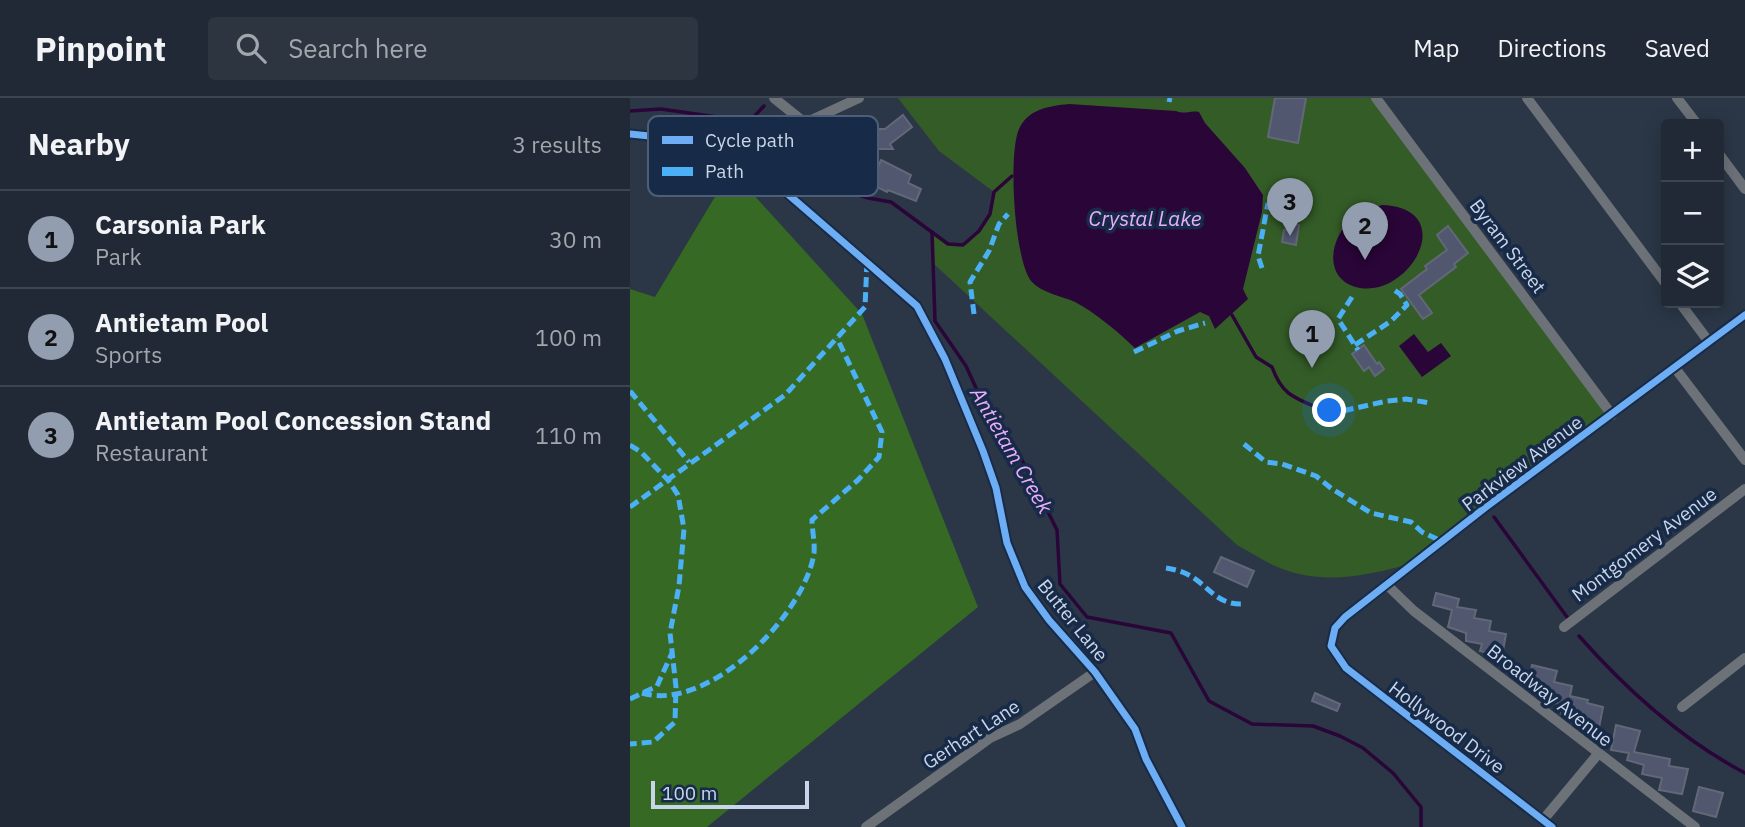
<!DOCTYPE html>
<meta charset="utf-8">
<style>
body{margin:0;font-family:"IBM Plex Sans",sans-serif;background:#2d3541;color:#f1f3f6}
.controls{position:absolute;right:21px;top:21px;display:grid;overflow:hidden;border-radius:7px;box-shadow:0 4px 18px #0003}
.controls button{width:63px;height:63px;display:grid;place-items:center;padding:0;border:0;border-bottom:2px solid #3d4550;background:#202935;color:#f1f3f6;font:35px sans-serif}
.scale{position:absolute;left:21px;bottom:18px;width:158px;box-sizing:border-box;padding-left:7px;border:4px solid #c9d6e9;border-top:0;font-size:19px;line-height:24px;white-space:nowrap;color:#c9d6e9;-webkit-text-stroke:5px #172a47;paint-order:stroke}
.you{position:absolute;left:700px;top:313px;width:24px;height:24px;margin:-18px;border:5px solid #fff;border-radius:50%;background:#1a73e8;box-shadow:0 0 0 10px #1a73e833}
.badge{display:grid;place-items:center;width:46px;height:46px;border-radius:50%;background:#929eb0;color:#111;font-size:23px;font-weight:700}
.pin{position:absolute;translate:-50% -58px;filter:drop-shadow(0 2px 4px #0008)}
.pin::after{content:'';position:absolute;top:37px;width:24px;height:21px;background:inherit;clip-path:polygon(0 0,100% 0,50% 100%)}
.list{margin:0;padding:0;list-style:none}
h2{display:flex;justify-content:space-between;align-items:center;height:91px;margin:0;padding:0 28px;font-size:30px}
h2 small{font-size:23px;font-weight:400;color:#a2a6ad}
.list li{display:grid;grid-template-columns:46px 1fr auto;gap:21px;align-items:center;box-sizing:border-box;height:98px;padding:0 28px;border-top:2px solid #3d4550}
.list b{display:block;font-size:26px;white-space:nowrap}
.list p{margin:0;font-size:23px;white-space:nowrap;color:#a2a6ad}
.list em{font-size:23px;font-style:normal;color:#a2a6ad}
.icon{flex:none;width:38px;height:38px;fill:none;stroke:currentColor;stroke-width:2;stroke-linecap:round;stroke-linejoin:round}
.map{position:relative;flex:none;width:1115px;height:729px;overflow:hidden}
header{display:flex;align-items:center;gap:42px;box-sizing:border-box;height:98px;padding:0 35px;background:#202935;border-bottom:2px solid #3d4550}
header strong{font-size:33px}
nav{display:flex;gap:38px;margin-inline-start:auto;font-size:24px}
.search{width:490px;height:63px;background:#2d3541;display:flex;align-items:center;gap:18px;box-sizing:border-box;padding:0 24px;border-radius:7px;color:#a2a6ad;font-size:26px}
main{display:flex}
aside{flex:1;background:#202935}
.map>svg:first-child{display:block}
.green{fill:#345c27}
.forest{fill:#366924}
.water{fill:#2a0538}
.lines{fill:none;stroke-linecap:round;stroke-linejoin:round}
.stream{stroke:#2a0538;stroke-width:3.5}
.building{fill:#51576f;stroke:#626877;stroke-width:2}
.minor{stroke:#6c7278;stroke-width:10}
.quiet{stroke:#4cb0f7;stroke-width:5;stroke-dasharray:10 5;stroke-linecap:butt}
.cycleway-casing{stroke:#172a47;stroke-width:11}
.cycleway{stroke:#6dadf4;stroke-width:7}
.labels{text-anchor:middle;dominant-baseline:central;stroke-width:7;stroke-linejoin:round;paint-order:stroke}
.street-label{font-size:19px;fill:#c9d6e9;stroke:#172a47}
.water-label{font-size:21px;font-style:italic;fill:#eaadfe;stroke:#172a47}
.key{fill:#172a47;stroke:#4c5e78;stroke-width:2}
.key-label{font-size:19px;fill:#c9d6e9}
</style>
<header>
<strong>Pinpoint</strong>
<div class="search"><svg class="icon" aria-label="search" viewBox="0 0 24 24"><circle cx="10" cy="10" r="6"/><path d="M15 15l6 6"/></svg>Search here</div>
<nav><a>Map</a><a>Directions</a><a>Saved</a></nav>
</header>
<main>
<aside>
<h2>Nearby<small>3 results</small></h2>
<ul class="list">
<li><span class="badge">1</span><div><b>Carsonia Park</b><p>Park</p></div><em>30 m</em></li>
<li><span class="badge">2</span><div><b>Antietam Pool</b><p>Sports</p></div><em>100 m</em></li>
<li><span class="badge">3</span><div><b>Antietam Pool Concession Stand</b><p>Restaurant</p></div><em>110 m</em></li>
</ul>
</aside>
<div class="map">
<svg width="1115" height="729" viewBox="0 0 1115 729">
<rect width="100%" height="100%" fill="#2b3747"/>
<!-- green -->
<path class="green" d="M268,0H746L982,317L772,468C731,479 687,487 645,468C632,462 620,454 607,447L304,166L302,134L318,146L333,147C353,130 359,120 364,94L309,53Z"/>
<!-- forest -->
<polygon class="forest" points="101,72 232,216 348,509 77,729 0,729 0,191 25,199"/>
<!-- water -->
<g class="water">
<path d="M439,6L546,13C556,17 560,12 569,14L575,25L615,70L633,97L632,114L613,191L618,201L585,231L579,218L570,214L505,250C488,234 466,215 445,204C432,198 412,195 402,184C384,164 378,55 389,31C398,11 419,8 439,6Z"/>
<path d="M752,107C829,110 782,198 730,190C692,183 699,139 723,120C731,113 742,110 752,107Z"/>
<polygon points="784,236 798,254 811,245 821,258 792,279 769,248"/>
</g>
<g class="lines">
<!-- stream -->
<g class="stream">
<polyline points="0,13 31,11 115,23 150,53"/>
<polyline points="118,25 134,8"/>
<polyline points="156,58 195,86 238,100 261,104 318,146 333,147 349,133 360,116 364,94 382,78"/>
<polyline points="302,134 305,223 336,268 346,290 388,354 427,432 430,486 457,519 541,535 579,603 622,626 683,628 710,638 733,650 763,675 791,709 791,729"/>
<path d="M602,217L626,259L642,269C651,294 661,299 686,309"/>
<polyline points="864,419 937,519"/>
<path d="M949,538C996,591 1052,642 1115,675"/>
</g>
</g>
<!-- building -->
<g class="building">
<polygon points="645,0 676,0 668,45 638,39"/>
<polygon points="273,17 282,29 260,46 263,51 234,51 234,31 255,31"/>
<polygon points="251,62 281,77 278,85 291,91 286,103 258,92 257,94 241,86"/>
<polygon points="658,126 669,127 666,147 652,144 654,132 657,132"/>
<polygon points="818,128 838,155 824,166 826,169 789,197 802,215 793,221 771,191 797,171 795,168 817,152 807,137"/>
<polygon points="734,247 747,266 749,264 754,271 745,278 739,269 734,273 722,256"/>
<polygon points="591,459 624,473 617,489 584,474"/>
<polygon points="806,495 829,501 827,509 846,512 844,520 861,523 859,533 876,536 872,558 850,553 852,546 836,543 836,535 818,529 822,512 803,507"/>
<polygon points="902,567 927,573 924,584 942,588 940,598 958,602 957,605 973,609 968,635 953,633 947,629 949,622 931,616 933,607 915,603 917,594 898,591"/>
<polygon points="685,595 710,606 707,613 682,603"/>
<polygon points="986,627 1010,633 1004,654 1040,661 1039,668 1058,671 1052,696 1029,692 1032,680 1012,676 1014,667 997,662 999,655 981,652"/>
<polygon points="1069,689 1093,695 1086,719 1063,713"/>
</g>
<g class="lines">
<!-- minor -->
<g class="minor">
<polyline points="144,0 175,25"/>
<polyline points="746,0 982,317"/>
<polyline points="897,0 1036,186"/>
<polyline points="1047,0 1067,26"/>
<polyline points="0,36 29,39 73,50 137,78 287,208 315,261 353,353 366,390 377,445 395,489 419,522 465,574 505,631 516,661 552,729"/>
<polyline points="1089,56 1115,91"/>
<polyline points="137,78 175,25 229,0"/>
<polyline points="1050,205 1079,244"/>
<polyline points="1045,270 1115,362"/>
<polyline points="758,488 784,513 1065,729"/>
<polyline points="934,529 1115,391"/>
<polyline points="1052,609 1115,560"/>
<polyline points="913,722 968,656"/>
<polyline points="236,729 345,651 360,640 390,626 465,574"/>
<polyline points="922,729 716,570 701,548 705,530 715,519 856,409 1115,217"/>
</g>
<!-- quiet -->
<g class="quiet">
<polyline points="539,4 540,0"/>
<polyline points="632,170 628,158 638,105"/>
<polyline points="722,199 708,221 728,252"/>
<polyline points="344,216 340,184 359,153 369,126 378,116"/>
<polyline points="725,247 761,223 777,207 770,196 764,192"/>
<polyline points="504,254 548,233 575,225"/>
<polyline points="0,293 59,364"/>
<polyline points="699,316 757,303 776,301 800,305"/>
<polyline points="614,346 636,364 652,366 686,378 702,391 741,415 781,424 792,434 813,444"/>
<polyline points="0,347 11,354 38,382 48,397 54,431 49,488 40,535 46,589 45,624 23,644 0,646"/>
<polyline points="0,409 155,297 235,209 237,164"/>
<path d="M536,470C548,472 558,475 568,483C583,495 592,507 613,506"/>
<path d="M12,595C78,615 175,517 184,455C185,444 182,432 182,422L228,382L249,359L252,334L207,240"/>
<polyline points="0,601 27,588 42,555"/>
</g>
<!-- cycleway casing -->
<g class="cycleway-casing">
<g id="cycleway">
<polyline points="0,36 29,39 73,50 137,78 287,208 315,261 353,353 366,390 377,445 395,489 419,522 465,574 505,631 516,661 552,729"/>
<polyline points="922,729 716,570 701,548 705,530 715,519 856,409 1115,217"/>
</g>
</g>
<!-- cycleway -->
<use href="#cycleway" class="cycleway"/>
</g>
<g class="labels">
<!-- street labels -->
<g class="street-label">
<text transform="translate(878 148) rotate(53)">Byram Street</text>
<text transform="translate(892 365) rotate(-37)">Parkview Avenue</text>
<text transform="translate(1014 446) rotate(-37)">Montgomery Avenue</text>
<text transform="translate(443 522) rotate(51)">Butter Lane</text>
<text transform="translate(920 597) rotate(38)">Broadway Avenue</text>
<text transform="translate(817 629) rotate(37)">Hollywood Drive</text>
<text transform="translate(341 636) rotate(-33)">Gerhart Lane</text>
</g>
<!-- water labels -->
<g class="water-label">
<text x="515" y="120">Crystal Lake</text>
<text transform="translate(382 352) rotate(60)">Antietam Creek</text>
</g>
</g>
<!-- legend -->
<rect x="18" y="18" width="230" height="80" rx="10" class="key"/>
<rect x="32" y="38" width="31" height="8" fill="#6dadf4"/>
<rect x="32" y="69" width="31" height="9" fill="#4cb0f7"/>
<g class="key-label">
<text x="75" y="49">Cycle path</text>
<text x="75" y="80">Path</text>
</g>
</svg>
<div class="controls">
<button>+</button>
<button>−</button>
<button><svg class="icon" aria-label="layers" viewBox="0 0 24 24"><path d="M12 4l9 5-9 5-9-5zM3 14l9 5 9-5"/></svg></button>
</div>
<div class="scale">100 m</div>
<div class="you"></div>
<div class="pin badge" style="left:682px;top:270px">1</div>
<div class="pin badge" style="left:735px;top:162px">2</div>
<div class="pin badge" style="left:660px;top:138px">3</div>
</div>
</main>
